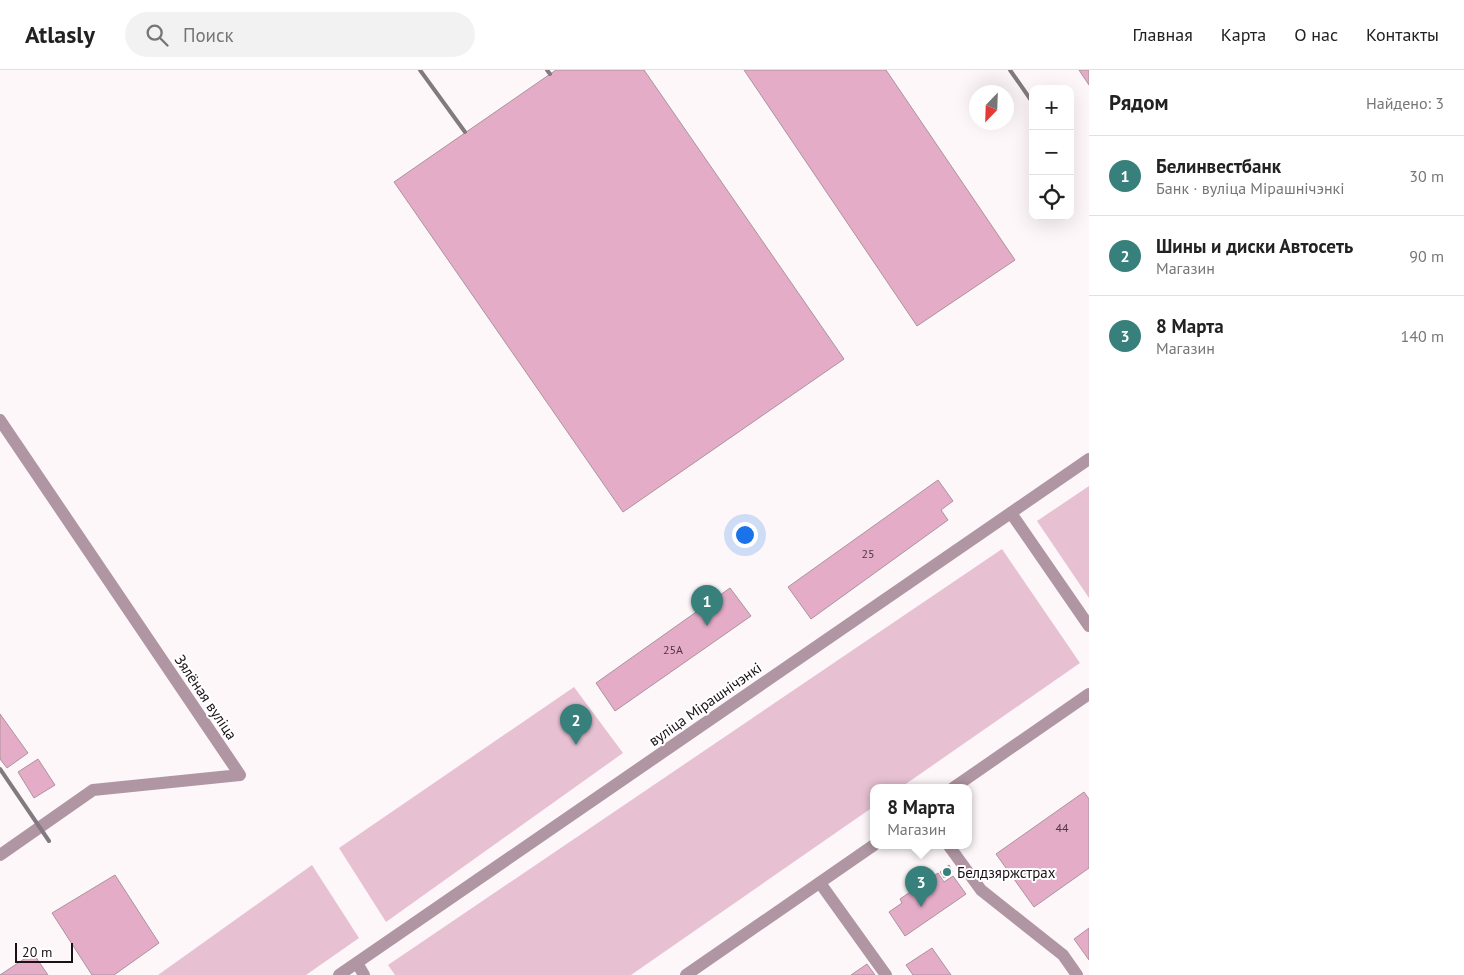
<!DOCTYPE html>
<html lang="ru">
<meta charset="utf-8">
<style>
body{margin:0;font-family:"PT Sans",sans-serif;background:#f2f2f2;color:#222}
.controls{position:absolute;right:15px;top:15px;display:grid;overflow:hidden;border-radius:10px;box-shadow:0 5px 20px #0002}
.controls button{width:45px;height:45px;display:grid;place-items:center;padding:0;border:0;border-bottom:1px solid #e0e0e0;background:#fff;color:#222;font:25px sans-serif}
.compass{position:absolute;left:969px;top:15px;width:45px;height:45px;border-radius:50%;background:#fff;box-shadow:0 5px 20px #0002;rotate:203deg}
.scale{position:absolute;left:15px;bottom:12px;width:58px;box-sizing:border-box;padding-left:5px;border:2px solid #1a1116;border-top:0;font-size:14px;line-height:18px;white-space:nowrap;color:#1a1116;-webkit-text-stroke:4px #fff;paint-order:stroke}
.you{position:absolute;left:744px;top:464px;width:18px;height:18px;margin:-12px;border:4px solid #fff;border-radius:50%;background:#1a73e8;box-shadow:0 0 0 8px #1a73e833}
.badge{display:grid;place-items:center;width:32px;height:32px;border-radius:50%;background:#38807b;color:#fff;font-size:16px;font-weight:700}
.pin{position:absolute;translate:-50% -41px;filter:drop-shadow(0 1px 2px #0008)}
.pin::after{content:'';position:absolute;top:26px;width:18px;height:15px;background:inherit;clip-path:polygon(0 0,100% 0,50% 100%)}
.popup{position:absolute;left:870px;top:714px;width:102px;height:65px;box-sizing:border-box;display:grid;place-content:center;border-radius:10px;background:#fff;filter:drop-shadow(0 1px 4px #0005);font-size:16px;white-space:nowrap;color:#767676}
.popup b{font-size:19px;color:#222}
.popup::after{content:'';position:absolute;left:50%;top:100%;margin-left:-10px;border:10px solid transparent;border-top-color:#fff}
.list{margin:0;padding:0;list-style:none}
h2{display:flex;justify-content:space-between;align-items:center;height:65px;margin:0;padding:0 20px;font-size:21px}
h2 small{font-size:16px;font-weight:400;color:#767676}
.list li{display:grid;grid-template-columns:32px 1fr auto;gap:15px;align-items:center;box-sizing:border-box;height:80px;padding:0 20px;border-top:1px solid #e0e0e0}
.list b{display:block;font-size:19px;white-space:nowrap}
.list p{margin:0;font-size:16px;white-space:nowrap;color:#767676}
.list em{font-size:16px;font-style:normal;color:#767676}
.icon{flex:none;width:28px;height:28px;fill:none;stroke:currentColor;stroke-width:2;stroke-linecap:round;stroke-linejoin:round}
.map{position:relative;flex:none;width:1089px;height:905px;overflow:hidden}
header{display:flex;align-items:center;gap:30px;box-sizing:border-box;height:70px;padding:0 25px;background:#fff;border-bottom:1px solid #e0e0e0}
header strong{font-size:24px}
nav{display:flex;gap:28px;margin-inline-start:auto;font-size:18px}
.search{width:350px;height:45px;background:#f2f2f2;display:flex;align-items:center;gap:12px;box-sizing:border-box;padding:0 18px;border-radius:28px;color:#767676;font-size:19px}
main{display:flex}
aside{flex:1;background:#fff}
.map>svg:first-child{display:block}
.green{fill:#e7c1d2}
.building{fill:#e5acc7;stroke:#ab939e}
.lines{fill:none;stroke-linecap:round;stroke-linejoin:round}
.minor{stroke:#af96a2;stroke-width:12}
.rail{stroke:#827a7e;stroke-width:4}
.poi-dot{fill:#38807b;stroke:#fff;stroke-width:2}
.labels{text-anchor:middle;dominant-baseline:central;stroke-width:4;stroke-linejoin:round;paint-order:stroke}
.number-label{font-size:12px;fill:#4d3842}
.street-label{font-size:15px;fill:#1a1116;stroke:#fff}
.poi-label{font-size:15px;fill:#1a1116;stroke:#fff;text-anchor:start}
</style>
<header>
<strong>Atlasly</strong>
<div class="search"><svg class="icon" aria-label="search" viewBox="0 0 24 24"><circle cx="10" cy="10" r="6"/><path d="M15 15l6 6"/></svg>Поиск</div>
<nav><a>Главная</a><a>Карта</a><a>О нас</a><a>Контакты</a></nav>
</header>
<main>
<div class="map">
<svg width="1089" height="905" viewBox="0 0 1089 905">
<rect width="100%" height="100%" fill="#fdf7fa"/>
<!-- green -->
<g class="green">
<polygon points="1089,416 1089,528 1037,451"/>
<polygon points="1002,479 1080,593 900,718 874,718 873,737 631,905 395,905 388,895"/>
<polygon points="574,617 623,683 386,852 339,778"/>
<polygon points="312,795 359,868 306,905 158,905"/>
</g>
<!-- building -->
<g class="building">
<polygon points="556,0 644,0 844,289 623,442 394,112"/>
<polygon points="744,0 886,0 1015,190 917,256"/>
<polygon points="1079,0 1089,0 1089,15"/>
<polygon points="938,410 953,431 941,440 948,450 811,549 788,517"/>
<polygon points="730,518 751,546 615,641 596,613"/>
<polygon points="0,644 28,683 7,698 0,689"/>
<polygon points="38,689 55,715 34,728 18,702"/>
<polygon points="1084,722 1089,729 1089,798 1034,837 996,784"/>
<polygon points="949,795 953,802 944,808 940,802"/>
<polygon points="938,803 944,812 953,806 966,824 905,866 889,842 902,833 900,829"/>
<polygon points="115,805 159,873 114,905 92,905 52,843"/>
<polygon points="1089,858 1089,890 1074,869"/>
<polygon points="932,878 951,905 913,905 906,895"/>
<polygon points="33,883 48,905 0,905"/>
<polygon points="867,894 875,905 851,905"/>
</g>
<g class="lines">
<!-- minor -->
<g class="minor">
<polyline points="0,350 240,705 93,720 0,785"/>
<polyline points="1011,443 1089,556"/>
<polyline points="953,718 1089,624"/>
<polyline points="949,776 981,820 1063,885 1077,905"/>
<polyline points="820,813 886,905"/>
<polyline points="357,893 364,905"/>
<polyline points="339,905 1089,389"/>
<polyline points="686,905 874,775"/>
</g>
<!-- rail -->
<g class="rail">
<polyline points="420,0 465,62"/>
<polyline points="547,0 550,4"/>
<polyline points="1010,0 1033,33"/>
<polyline points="0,699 49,771"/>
</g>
</g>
<!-- markers -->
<circle class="poi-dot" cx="947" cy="802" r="5"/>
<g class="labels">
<!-- number labels -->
<g class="number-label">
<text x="868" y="483">25</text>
<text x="673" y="579">25А</text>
<text x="1062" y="757">44</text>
</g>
<!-- street labels -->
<g class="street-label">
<text transform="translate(206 627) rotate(56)">Зялёная вуліца</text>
<text transform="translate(705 634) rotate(-35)">вуліца Мірашнічэнкі</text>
</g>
<!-- poi labels -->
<g class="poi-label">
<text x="957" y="802">Белдзяржстрах</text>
</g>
</g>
</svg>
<div class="controls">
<button>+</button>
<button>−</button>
<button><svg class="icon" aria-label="locate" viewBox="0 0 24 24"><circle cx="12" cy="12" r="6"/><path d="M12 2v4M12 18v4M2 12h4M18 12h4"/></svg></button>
</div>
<svg class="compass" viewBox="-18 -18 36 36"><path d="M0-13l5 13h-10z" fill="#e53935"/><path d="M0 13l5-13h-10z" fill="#767676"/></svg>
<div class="scale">20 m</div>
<div class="you"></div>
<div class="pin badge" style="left:707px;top:556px">1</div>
<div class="pin badge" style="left:576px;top:675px">2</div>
<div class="pin badge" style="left:921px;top:837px">3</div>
<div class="popup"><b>8 Марта</b>Магазин</div>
</div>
<aside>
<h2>Рядом<small>Найдено: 3</small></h2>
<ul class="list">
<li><span class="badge">1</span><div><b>Белинвестбанк</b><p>Банк · вуліца Мірашнічэнкі</p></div><em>30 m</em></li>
<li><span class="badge">2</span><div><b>Шины и диски Автосеть</b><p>Магазин</p></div><em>90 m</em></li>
<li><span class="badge">3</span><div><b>8 Марта</b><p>Магазин</p></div><em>140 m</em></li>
</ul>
</aside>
</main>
